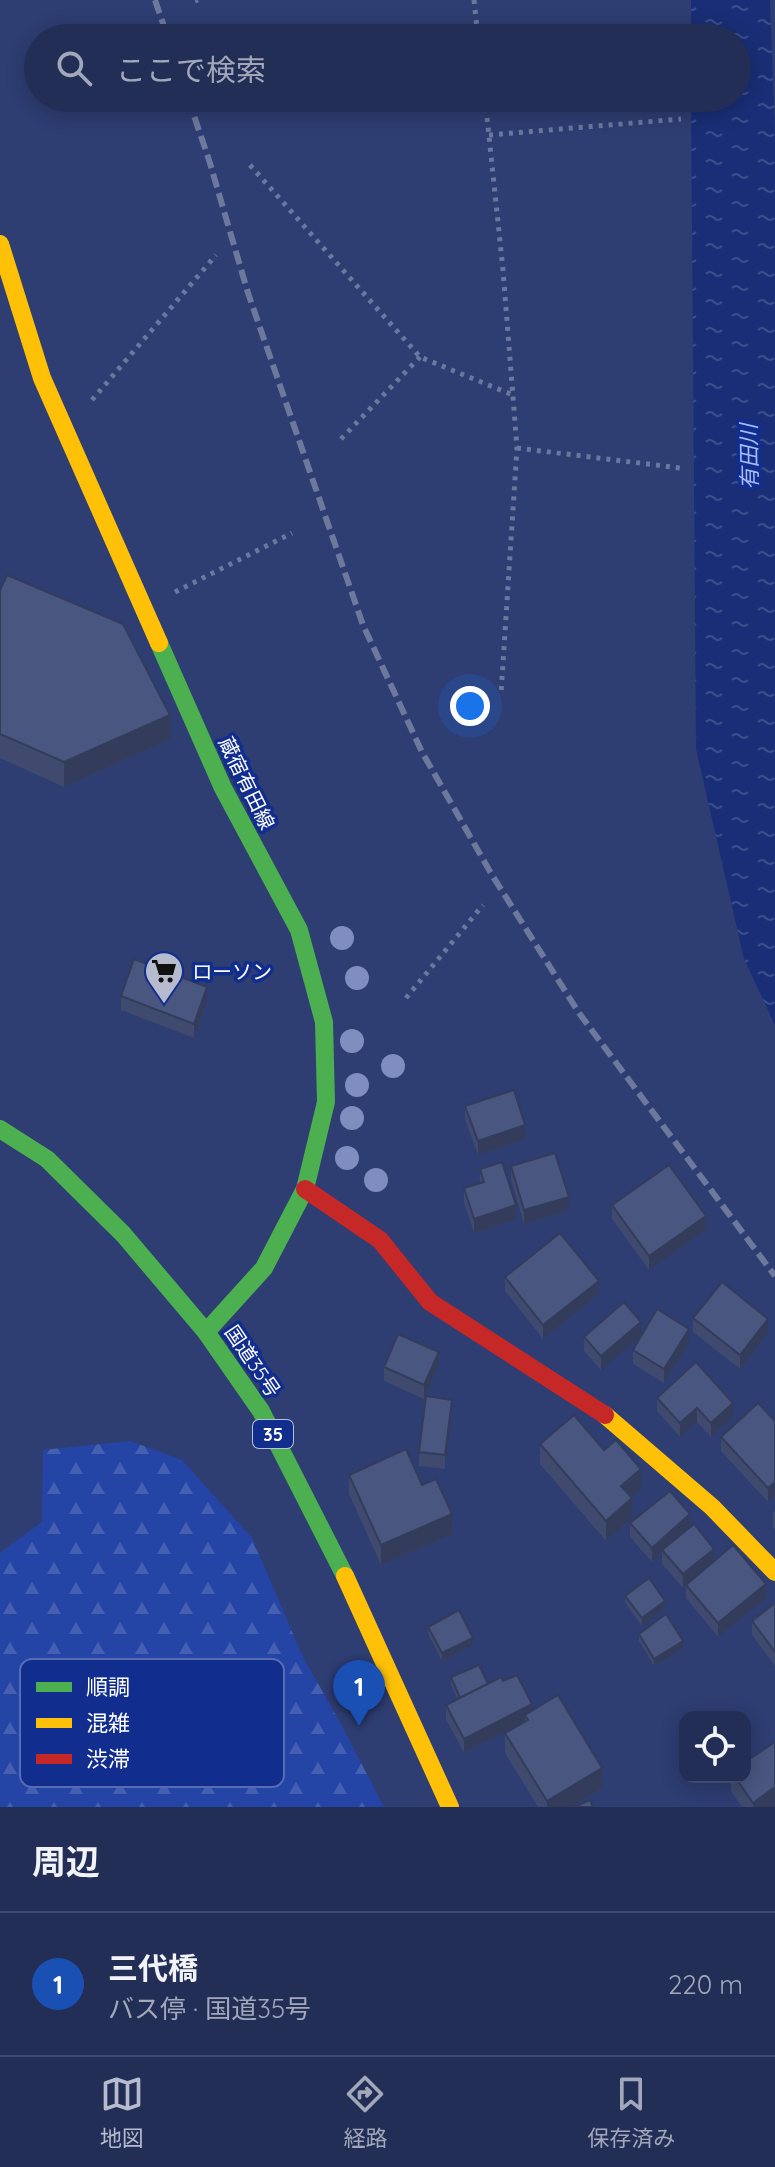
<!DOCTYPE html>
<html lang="ja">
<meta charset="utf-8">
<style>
body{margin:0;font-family:Quicksand,"Noto Sans JP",sans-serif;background:#2a365c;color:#f1f3f6}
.controls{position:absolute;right:24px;bottom:24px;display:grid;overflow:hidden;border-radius:16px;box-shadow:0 4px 20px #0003}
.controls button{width:72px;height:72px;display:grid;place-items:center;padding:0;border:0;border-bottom:2px solid #3f4a6c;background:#222e56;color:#f1f3f6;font:40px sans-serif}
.you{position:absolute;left:470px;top:706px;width:28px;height:28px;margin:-20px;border:6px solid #fff;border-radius:50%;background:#1a73e8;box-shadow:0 0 0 12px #1a73e833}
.badge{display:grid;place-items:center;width:52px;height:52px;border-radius:50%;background:#b6bbce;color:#fff;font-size:26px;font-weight:700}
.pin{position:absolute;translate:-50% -66px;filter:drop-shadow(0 2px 4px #0008)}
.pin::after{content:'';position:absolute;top:42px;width:28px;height:24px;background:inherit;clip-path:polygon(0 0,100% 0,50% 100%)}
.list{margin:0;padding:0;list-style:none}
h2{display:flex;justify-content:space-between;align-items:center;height:104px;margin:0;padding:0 32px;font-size:34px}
h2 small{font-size:26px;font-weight:400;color:#a2a8b9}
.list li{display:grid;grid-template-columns:52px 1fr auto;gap:24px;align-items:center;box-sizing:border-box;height:144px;padding:0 32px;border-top:2px solid #3f4a6c}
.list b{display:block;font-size:30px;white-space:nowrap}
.list p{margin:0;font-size:26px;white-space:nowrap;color:#a2a8b9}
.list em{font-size:26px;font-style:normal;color:#a2a8b9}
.icon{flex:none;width:44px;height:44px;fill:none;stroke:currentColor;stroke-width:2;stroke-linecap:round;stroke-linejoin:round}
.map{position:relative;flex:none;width:775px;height:1807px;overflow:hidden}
.search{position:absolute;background:#222e56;box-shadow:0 4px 20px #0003;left:24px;right:24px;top:24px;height:88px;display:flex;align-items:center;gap:20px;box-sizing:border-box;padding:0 28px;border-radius:44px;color:#a2a8b9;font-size:30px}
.sheet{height:248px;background:#222e56}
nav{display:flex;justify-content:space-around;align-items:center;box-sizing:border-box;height:112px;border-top:2px solid #3f4a6c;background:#222e56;font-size:22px;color:#a2a8b9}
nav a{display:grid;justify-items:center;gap:4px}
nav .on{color:#b6bbce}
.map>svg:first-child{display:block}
.forest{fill:url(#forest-firs)}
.water{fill:url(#water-ripples)}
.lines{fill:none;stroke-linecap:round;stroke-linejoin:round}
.path{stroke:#6a779e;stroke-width:5;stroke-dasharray:4 6;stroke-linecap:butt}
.fast{stroke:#4caf50;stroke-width:18}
.slow{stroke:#ffc107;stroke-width:18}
.jam{stroke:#c62828;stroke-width:18}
.rail{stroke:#6d789d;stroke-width:6;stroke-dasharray:14 6;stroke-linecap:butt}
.tree{fill:#7f8ebe}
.wall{fill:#3f4a6e}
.shaded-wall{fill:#333c5a}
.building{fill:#495680;stroke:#333c5a;stroke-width:2}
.labels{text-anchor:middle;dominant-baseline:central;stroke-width:7;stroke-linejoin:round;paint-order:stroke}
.shield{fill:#112e8f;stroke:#b8c0dd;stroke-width:2}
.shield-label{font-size:18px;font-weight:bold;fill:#fff}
.street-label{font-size:20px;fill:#fff;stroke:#112e8f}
.poi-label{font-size:20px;fill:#fff;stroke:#112e8f;text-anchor:start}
.water-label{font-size:22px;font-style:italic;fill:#a7bcf9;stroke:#112e8f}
.key{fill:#112e8f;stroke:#586db1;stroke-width:2}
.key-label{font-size:22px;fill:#fff}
</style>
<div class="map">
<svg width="775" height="1807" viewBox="0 0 775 1807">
<defs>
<pattern id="forest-firs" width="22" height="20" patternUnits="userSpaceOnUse" patternTransform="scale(2)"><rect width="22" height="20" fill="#2444a6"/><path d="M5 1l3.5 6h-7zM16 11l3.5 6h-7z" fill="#4560b3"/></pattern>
<pattern id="water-ripples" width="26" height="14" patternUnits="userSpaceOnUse" patternTransform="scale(2)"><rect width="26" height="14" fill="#192e76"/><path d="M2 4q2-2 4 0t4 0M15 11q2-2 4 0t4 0" fill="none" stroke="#3c4d8b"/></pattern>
</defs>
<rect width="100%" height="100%" fill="#2e3d72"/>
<!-- forest -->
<polygon class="forest" points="130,1441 182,1460 252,1538 302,1655 343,1728 384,1807 0,1807 0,1553 42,1522 43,1450"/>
<!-- water -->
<polygon class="water" points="691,0 770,0 775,133 775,1025 744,959 696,749 691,98 737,98 737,38 691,38"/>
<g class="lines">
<!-- path -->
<g class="path">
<polyline points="474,0 478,38"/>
<polyline points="195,1 198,0"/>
<polyline points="485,98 503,270 517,448 501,694"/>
<polyline points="489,135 681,119"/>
<polyline points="250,165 420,357 513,395"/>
<polyline points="92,400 216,255"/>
<polyline points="341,439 420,357"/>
<polyline points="517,448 680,468"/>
<polyline points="175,592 292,533"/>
<polyline points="406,998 483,905"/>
</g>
<!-- fast -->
<g class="fast">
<polyline points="159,643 223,788 299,930 324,1022 326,1102 305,1189 264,1268 206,1332"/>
<polyline points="0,1129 47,1159 123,1234 206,1332 261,1411 345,1576"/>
</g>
<!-- slow -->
<g class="slow">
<polyline points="0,244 42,378 159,643"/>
<polyline points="605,1415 712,1507 775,1572"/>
<polyline points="345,1576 450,1807"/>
</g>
<!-- jam -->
<polyline class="jam" points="305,1189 380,1240 430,1302 605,1415"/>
<!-- rail -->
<g class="rail">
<polyline points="155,0 168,38"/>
<polyline points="188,98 209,160 248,293 363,625 422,752 492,875 579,1013 775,1276"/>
</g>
</g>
<!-- trees -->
<g class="tree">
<circle cx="342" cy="938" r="12"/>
<circle cx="357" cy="978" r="12"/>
<circle cx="352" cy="1041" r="12"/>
<circle cx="393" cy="1066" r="12"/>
<circle cx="357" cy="1085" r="12"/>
<circle cx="352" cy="1118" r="12"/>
<circle cx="347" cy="1158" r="12"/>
<circle cx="376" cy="1180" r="12"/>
</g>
<!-- wall -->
<g class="wall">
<polygon points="0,590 170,739 64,787 0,758"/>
<polygon points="121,996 207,1001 194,1038 121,1010"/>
<polygon points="465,1106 525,1139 478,1155 465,1120"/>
<polygon points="511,1166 569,1210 524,1224 511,1180"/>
<polygon points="480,1169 516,1219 474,1233 464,1202 464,1188 480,1183"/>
<polygon points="612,1205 706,1230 649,1270 612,1219"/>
<polygon points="505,1277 599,1294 543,1339 505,1291"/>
<polygon points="624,1302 601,1370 584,1351 584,1337"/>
<polygon points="693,1318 768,1333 740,1369 693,1332"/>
<polygon points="689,1343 664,1383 633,1364 633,1350"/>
<polygon points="439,1365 424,1399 384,1381 384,1367"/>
<polygon points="657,1398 733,1417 711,1437 697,1422 680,1437 657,1411"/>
<polygon points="452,1414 445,1469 419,1466 419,1452"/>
<polygon points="775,1421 775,1496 768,1502 721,1451 721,1437"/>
<polygon points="540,1444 604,1450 641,1489 631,1497 632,1518 606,1541 540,1464"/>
<polygon points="349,1475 422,1485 452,1534 381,1565 349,1494"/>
<polygon points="775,1511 775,1529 773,1527 773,1513"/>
<polygon points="630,1523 690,1527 714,1561 766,1598 718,1637 686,1598 686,1587 683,1588 662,1564 662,1552 652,1562 630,1537"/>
<polygon points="625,1596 665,1608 642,1626 625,1603"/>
<polygon points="775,1603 775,1666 752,1635 752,1621"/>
<polygon points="428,1627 473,1645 442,1661 428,1634"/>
<polygon points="639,1634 683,1648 654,1666 639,1641"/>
<polygon points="451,1677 488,1684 503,1681 532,1711 602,1788 570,1807 538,1807 505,1753 505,1733 525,1722 464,1753 446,1719 446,1705 457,1699 451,1685"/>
<polygon points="731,1777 745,1777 775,1807 742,1807 731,1791"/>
</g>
<!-- shaded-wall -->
<g class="shaded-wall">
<polygon points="170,715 170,739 64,787 64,762"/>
<polygon points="207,987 207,1001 194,1038 194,1024"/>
<polygon points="525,1125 525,1139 478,1155 478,1141"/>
<polygon points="569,1197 569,1210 524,1224 524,1210"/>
<polygon points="516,1205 516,1219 474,1233 474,1219"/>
<polygon points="706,1216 706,1230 649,1270 649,1256"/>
<polygon points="599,1281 599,1294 543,1339 543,1325"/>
<polygon points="768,1319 768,1333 740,1369 740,1355"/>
<polygon points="641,1322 641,1336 601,1370 601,1356"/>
<polygon points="689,1329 689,1343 664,1383 664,1369"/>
<polygon points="439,1352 439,1365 424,1399 424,1385"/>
<polygon points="452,1400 452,1414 445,1469 445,1455"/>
<polygon points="733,1403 733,1417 711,1437 711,1423"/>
<polygon points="697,1408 697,1422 680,1437 680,1423"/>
<polygon points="641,1469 641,1489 621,1506 621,1486"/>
<polygon points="775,1482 775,1496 768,1502 768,1488"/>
<polygon points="632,1498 632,1518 606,1541 606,1521"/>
<polygon points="452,1514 452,1534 381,1565 381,1545"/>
<polygon points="690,1514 690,1528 662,1550 662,1552 652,1562 652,1548"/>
<polygon points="714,1549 714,1563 683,1588 683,1574"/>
<polygon points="766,1584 766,1598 718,1637 718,1623"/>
<polygon points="665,1601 665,1608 642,1626 642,1618"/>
<polygon points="473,1638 473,1645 442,1661 442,1653"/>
<polygon points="683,1641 683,1648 654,1666 654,1659"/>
<polygon points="532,1704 532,1718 525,1715 525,1722 464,1753 464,1739"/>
<polygon points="602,1768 602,1788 570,1807 547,1807 547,1801"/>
<polygon points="775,1787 775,1807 753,1807 753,1803"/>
</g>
<!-- building -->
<g class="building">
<polygon points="7,575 123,624 170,715 64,762 0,734 0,590"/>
<polygon points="134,959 207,987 194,1024 121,996"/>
<polygon points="514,1090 525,1125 478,1141 465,1106"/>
<polygon points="555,1153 569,1197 524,1210 511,1166"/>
<polygon points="502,1162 516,1205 474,1219 464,1188 484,1182 480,1169"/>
<polygon points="669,1165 706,1216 649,1256 612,1205"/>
<polygon points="560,1233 599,1281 543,1325 505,1277"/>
<polygon points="722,1282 768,1319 740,1355 693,1318"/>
<polygon points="624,1302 641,1322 601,1356 584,1337"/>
<polygon points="657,1309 689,1329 664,1369 633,1350"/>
<polygon points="398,1334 439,1352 424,1385 384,1367"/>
<polygon points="696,1362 733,1403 711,1423 697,1408 680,1423 657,1398"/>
<polygon points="426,1396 452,1400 445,1455 419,1452"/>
<polygon points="758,1403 775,1421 775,1482 768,1488 721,1437"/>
<polygon points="574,1415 604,1450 616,1440 641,1469 621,1486 632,1498 606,1521 540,1444"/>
<polygon points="406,1449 422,1485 436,1479 452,1514 381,1545 349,1475"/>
<polygon points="670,1491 690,1514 652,1548 630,1523"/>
<polygon points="694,1524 714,1549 683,1574 662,1550"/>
<polygon points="733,1545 766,1584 718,1623 686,1585"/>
<polygon points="649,1578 665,1601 642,1618 625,1596"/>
<polygon points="775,1603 775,1652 752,1621"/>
<polygon points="459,1610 473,1638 442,1653 428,1627"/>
<polygon points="666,1614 683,1641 654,1659 639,1634"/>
<polygon points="479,1665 488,1684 460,1698 451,1677"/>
<polygon points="517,1675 532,1704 464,1739 446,1705 501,1677 503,1681"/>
<polygon points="558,1695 602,1768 547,1801 505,1733 528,1720 525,1715"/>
<polygon points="775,1742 775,1787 753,1803 735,1777 745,1777 745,1762"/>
<polygon points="590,1800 593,1807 574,1807"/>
</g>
<!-- icons -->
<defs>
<g id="supermarket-pin" transform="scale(2)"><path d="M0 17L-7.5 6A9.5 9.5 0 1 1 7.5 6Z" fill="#b6bbce" stroke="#112e8f"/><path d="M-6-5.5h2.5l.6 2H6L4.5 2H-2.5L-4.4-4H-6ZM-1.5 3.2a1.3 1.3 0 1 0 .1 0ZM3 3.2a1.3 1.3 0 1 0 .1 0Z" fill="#111"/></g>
</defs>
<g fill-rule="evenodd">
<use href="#supermarket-pin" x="164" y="971"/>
</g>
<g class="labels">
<!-- shield labels -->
<rect class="shield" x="253" y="1420" width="40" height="28" rx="6"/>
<g class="shield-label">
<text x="273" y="1434">35</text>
</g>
<!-- street labels -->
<g class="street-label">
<text transform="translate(247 783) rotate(64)">蔵宿有田線</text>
<text transform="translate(253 1361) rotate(56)">国道35号</text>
</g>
<!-- poi labels -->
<g class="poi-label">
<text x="192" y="971">ローソン</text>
</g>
<!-- water labels -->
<g class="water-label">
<text transform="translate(749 457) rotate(-91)">有田川</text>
</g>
</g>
<!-- legend -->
<rect x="20" y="1659" width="264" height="128" rx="12" class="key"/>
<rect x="36" y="1682" width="36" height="10" fill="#4caf50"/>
<rect x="36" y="1718" width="36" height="10" fill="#ffc107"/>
<rect x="36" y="1754" width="36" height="10" fill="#c62828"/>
<g class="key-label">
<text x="86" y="1695">順調</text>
<text x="86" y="1731">混雑</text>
<text x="86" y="1767">渋滞</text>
</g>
</svg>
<div class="controls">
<button><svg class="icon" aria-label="locate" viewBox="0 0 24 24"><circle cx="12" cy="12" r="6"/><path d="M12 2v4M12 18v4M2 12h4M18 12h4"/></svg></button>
</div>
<div class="you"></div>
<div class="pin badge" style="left:359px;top:1726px;background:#1a4fb4">1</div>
<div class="search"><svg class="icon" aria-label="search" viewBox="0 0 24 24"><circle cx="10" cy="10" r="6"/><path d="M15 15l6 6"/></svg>ここで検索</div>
</div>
<section class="sheet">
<h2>周辺<small></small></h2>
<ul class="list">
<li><span class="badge" style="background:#1a4fb4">1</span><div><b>三代橋</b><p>バス停 · 国道35号</p></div><em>220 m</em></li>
</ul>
</section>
<nav>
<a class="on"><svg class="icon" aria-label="map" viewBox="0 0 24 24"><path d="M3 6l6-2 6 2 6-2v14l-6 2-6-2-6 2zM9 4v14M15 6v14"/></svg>地図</a>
<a><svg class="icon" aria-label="directions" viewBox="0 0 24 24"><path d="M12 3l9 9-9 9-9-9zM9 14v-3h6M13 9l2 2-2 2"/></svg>経路</a>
<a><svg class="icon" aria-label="saved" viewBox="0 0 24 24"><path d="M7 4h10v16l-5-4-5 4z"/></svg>保存済み</a>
</nav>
